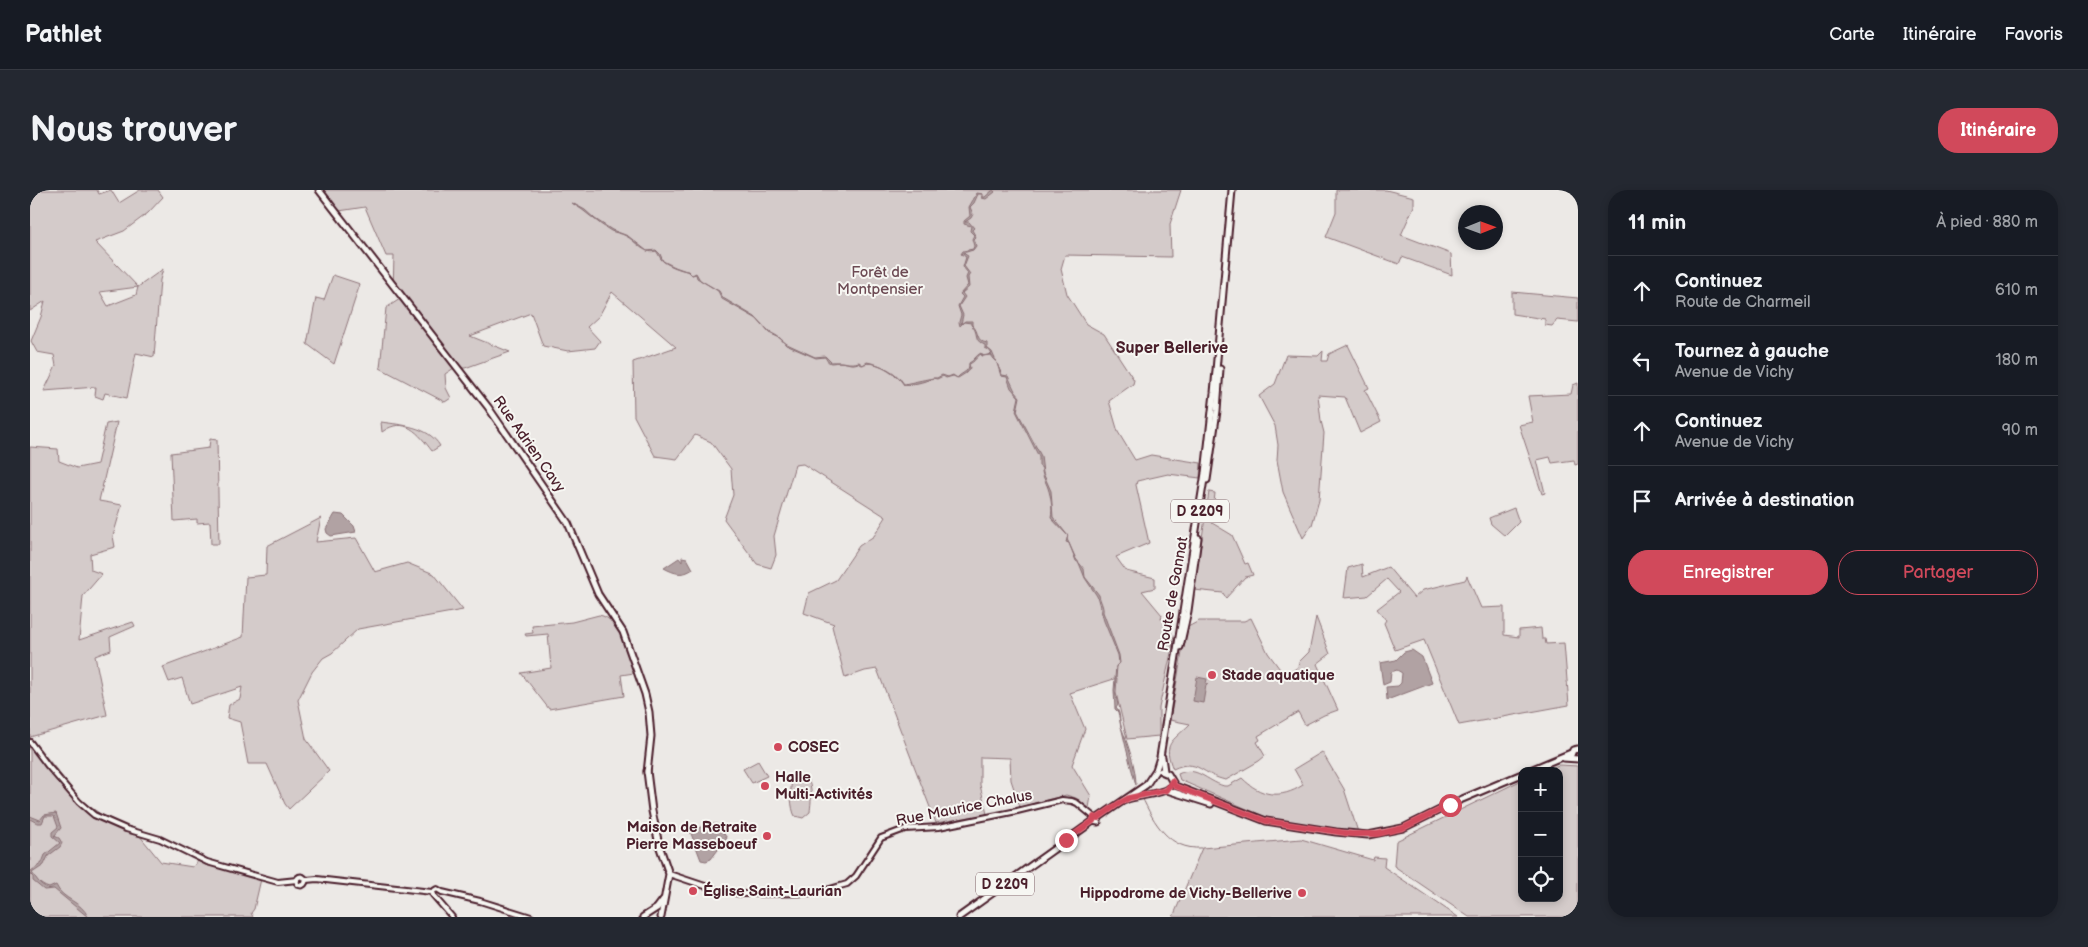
<!DOCTYPE html>
<html lang="fr">
<meta charset="utf-8">
<style>
body{margin:0;font-family:"Balsamiq Sans",sans-serif;background:#242831;color:#f1f3f6}
.controls{position:absolute;right:15px;bottom:15px;display:grid;overflow:hidden;border-radius:10px;box-shadow:0 2px 8px #0003}
.controls button{width:45px;height:45px;display:grid;place-items:center;padding:0;border:0;border-bottom:1px solid #363941;background:#171b24;color:#f1f3f6;font:25px sans-serif}
.compass{position:absolute;left:1428px;top:15px;width:45px;height:45px;border-radius:50%;background:#171b24;box-shadow:0 2px 8px #0003;rotate:89deg}
.stop{position:absolute;width:15px;height:15px;margin:-11px;border:4px solid #d1495b;border-radius:50%;background:#fff}
.stop.end{background:#d1495b;border-color:#fff;box-shadow:0 1px 5px #0008}
.list{margin:0;padding:0;list-style:none}
h2{display:flex;justify-content:space-between;align-items:center;height:65px;margin:0;padding:0 20px;font-size:21px}
h2 small{font-size:16px;font-weight:400;color:#9ea1a6}
.list li{display:grid;grid-template-columns:32px 1fr auto;gap:15px;align-items:center;box-sizing:border-box;height:70px;padding:0 20px;border-top:1px solid #363941}
.list b{display:block;font-size:19px;white-space:nowrap}
.list p{margin:0;font-size:16px;white-space:nowrap;color:#9ea1a6}
.list em{font-size:16px;font-style:normal;color:#9ea1a6}
.actions{display:flex;gap:10px;padding:15px 20px}
.actions a{flex:1;padding:11px 0;border:1px solid #d1495b;border-radius:20px;text-align:center;font-size:18px;color:#d1495b}
.actions .main{background:#d1495b;color:#fff}
.icon{flex:none;width:28px;height:28px;fill:none;stroke:currentColor;stroke-width:2;stroke-linecap:round;stroke-linejoin:round}
.map{position:relative;flex:none;width:1548px;height:727px;overflow:hidden;border-radius:20px}
header{display:flex;align-items:center;gap:30px;box-sizing:border-box;height:70px;padding:0 25px;background:#171b24;border-bottom:1px solid #363941}
header strong{font-size:24px}
nav{display:flex;gap:28px;margin-inline-start:auto;font-size:18px}
.intro{display:flex;align-items:center;justify-content:space-between;box-sizing:border-box;height:120px;padding:0 30px}
h1{margin:0;font-size:35px}
.button{padding:12px 22px;border-radius:20px;background:#d1495b;color:#fff;font-size:18px;font-weight:700}
main{display:flex;gap:30px;padding:0 30px}
aside{flex:1;background:#171b24;border-radius:20px;box-shadow:0 2px 8px #0003}
.map>svg:first-child{display:block}
.green{fill:#d4cbca;stroke:#8f757a;fill-rule:evenodd}
.water{fill:#b1a2a3;stroke:#886e73}
.lines{fill:none;stroke-linecap:round;stroke-linejoin:round}
.stream{stroke:#886e73;stroke-width:1}
.minor-casing{stroke:#4a1f2b;stroke-width:8}
.major-casing{stroke:#4a1f2b;stroke-width:9}
.minor{stroke:#f6f6f2;stroke-width:4}
.major{stroke:#f6f6f2;stroke-width:5}
.route{stroke:#d1495b;stroke-width:6}
.poi-dot{fill:#d1495b;stroke:#f6f6f2;stroke-width:2}
.labels{text-anchor:middle;dominant-baseline:central;stroke-width:4;stroke-linejoin:round;paint-order:stroke}
.shield{fill:#f6f6f2;stroke:#7e6067;stroke-width:1}
.shield-label{font-size:14px;font-weight:bold;fill:#4a1f2b}
.park-label{font-size:15px;fill:#6c4a53;stroke:#f6f6f2}
.street-label{font-size:15px;fill:#4a1f2b;stroke:#f6f6f2}
.poi-label{font-size:15px;font-weight:bold;fill:#4a1f2b;stroke:#f6f6f2;text-anchor:start}
.neighbourhood-label{font-size:16px;font-weight:bold;fill:#4a1f2b;stroke:#f6f6f2}
</style>
<header>
<strong>Pathlet</strong>
<nav><a>Carte</a><a>Itinéraire</a><a>Favoris</a></nav>
</header>
<div class="intro"><h1>Nous trouver</h1><a class="button">Itinéraire</a></div>
<main>
<div class="map">
<svg width="1548" height="727" viewBox="0 0 1548 727">
<rect width="100%" height="100%" fill="#ece9e6"/>
<filter id="ink" filterUnits="userSpaceOnUse"><feTurbulence type="fractalNoise" baseFrequency=".02" numOctaves="2"/><feDisplacementMap in="SourceGraphic" scale="10" xChannelSelector="R" yChannelSelector="G"/><feConvolveMatrix kernelMatrix="1 2 1 2 8 2 1 2 1" color-interpolation-filters="sRGB"/></filter>
<g filter="url(#ink)">
<!-- green -->
<g class="green">
<path d="M0,0H67L69,4L81,0L89,13L110,0H128L133,7L118,23L94,41L65,52L108,97L133,79L130,90L124,167L106,163L97,208L75,203L73,209L65,206L66,197L14,201L26,176L24,165L7,162L1,151L11,127L15,111L0,121ZM108,97L106,105L78,116L70,102Z"/>
<polygon points="293,0 1151,0 1140,34 1141,67 1035,65 1031,79 1037,104 1056,134 1074,144 1104,190 1103,194 1079,211 1088,242 1105,270 1121,265 1171,273 1170,288 1138,284 1107,291 1106,295 1119,353 1086,367 1096,381 1125,388 1125,398 1112,401 1132,425 1131,428 1141,442 1144,449 1129,518 1129,546 1097,549 1086,503 1087,488 1040,503 1055,539 1042,575 1061,606 1059,618 1046,608 1036,605 990,617 981,590 980,568 950,567 950,595 957,624 906,633 847,479 835,481 815,488 802,436 804,434 774,423 779,403 806,390 829,356 844,346 856,327 773,274 765,275 744,346 746,365 741,378 727,374 694,329 703,305 701,279 681,252 665,245 647,269 625,266 604,226 603,172 646,157 582,102 569,126 557,137 570,151 565,158 538,161 513,156 501,123 440,146 480,162 435,178 424,178 415,184 416,198 421,208 415,212 350,178 356,118 370,109 363,101 364,66 356,66 335,17 309,21"/>
<polygon points="1306,0 1356,0 1384,7 1384,16 1371,45 1421,64 1422,85 1372,67 1369,74 1296,47 1306,22"/>
<polygon points="303,85 330,94 304,174 277,154 286,108 294,110"/>
<polygon points="1482,102 1548,108 1548,132 1527,130 1522,136 1515,135 1515,129 1482,124"/>
<polygon points="1318,155 1339,198 1335,200 1351,232 1330,243 1315,207 1288,205 1291,231 1294,243 1289,310 1282,335 1273,348 1253,302 1247,270 1248,255 1245,236 1229,206 1245,194 1256,165 1288,166 1293,161 1292,171 1297,171 1299,164"/>
<polygon points="1548,193 1548,274 1545,275 1544,270 1522,273 1520,267 1507,270 1515,303 1512,304 1489,235 1503,232 1498,206 1541,204 1543,195"/>
<polygon points="87,232 69,311 92,315 83,346 85,357 60,364 61,380 72,384 53,406 49,450 103,432 105,436 80,447 81,460 65,466 77,525 0,547 52,611 72,625 105,640 131,672 163,677 168,671 177,675 231,689 224,719 221,723 223,727 0,727 0,257 28,259 29,271 47,278 67,274 76,234"/>
<path d="M351,232C372,235 398,236 410,256L402,261C389,244 375,225 352,242Z"/>
<polygon points="180,249 187,250 189,354 181,354 180,332 167,333 167,329 144,331 141,263 179,258"/>
<polygon points="1179,302 1185,303 1182,333 1202,345 1215,374 1218,373 1223,385 1215,387 1196,408 1193,403 1164,400"/>
<polygon points="1484,318 1489,332 1475,346 1461,334 1459,328"/>
<polygon points="291,328 286,352 326,348 345,382 377,373 404,384 433,420 328,439 302,463 293,468 282,482 268,510 276,549 299,581 259,619 255,614 237,574 218,574 210,532 197,528 199,515 210,509 212,497 160,514 152,488 139,492 133,477 213,447 216,387 236,385 237,356"/>
<polygon points="1332,374 1333,387 1358,377 1384,408 1393,400 1435,390 1437,386 1451,418 1474,417 1474,445 1489,447 1489,440 1511,438 1512,449 1515,449 1516,454 1534,453 1539,515 1429,535 1394,450 1365,460 1354,433 1356,430 1347,419 1369,402 1357,389 1337,406 1314,408 1318,378"/>
<path d="M569,425C591,429 598,462 604,483L591,485L594,506L519,519L491,483L521,478L518,444L496,446L495,444L503,443L502,436L542,432Z"/>
<path d="M1286,427L1300,464L1287,474L1308,520L1294,525L1275,535L1268,522L1228,546L1230,550L1227,552L1235,566L1229,571L1196,590C1173,586 1168,567 1143,579C1132,553 1142,552 1160,534L1140,530L1154,451L1158,437L1169,431H1214L1221,428L1238,463L1255,486L1268,477L1269,472L1279,462Z"/>
<path d="M1292,562L1314,599L1328,642L1238,628L1150,590L1148,584C1167,575 1176,591 1194,596H1198L1212,588C1230,606 1250,610 1273,595L1264,579Z"/>
<polygon points="728,571 737,586 722,593 713,579"/>
<polygon points="1529,575 1548,576 1548,727 1439,727 1364,676 1366,651 1492,590 1492,708 1529,708 1529,581 1512,581"/>
<path d="M771,586C785,589 781,610 780,622L773,628L765,626C761,620 759,595 763,589C766,586 767,587 771,586Z"/>
<polygon points="1271,649 1343,670 1344,667 1355,668 1354,677 1428,727 1143,727 1172,658"/>
</g>
<!-- water -->
<g class="water">
<path d="M963,0L965,2L956,9L952,8V4H948L944,13L940,17L943,24L941,28L935,32H939L944,38L942,40L946,47L944,49L946,56L943,60L933,63L938,66L934,76L940,84L938,87L939,97L932,103L935,107L929,116L933,125L931,134L935,131H942V135C950,142 945,151 957,153V158L962,162L972,185L978,186L985,201L990,207L987,221L1011,266L1013,283L1021,301L1023,327L1038,346L1037,349L1046,369L1054,379L1055,387L1069,405C1070,411 1074,417 1073,422L1089,465L1090,473L1087,476L1085,501L1088,515L1086,518C1091,523 1089,530 1091,537C1098,554 1106,578 1106,595C1099,571 1093,546 1088,522L1085,519L1084,500L1086,476L1089,473L1088,465L1074,431L1067,406L1055,388L1049,373L1046,371L1039,353L1036,352L1038,346L1021,328C1023,319 1021,307 1018,298C1016,292 1011,284 1012,278L1009,276V267L986,221L989,207L981,198L977,187L971,186L967,173L961,165L952,166L951,164C946,167 945,172 939,174L940,178L936,183L928,188L923,186L916,188L913,186L907,189L903,188C892,193 884,194 874,195C867,184 845,168 832,175L828,173C820,176 818,172 810,172C809,172 802,173 801,173C797,172 797,170 795,167L786,168L756,155L750,148L739,143L727,129L692,109L688,101L667,88L666,84L662,85L658,81C652,81 634,74 631,69C629,66 628,63 626,61C614,65 606,51 596,46C591,43 586,43 581,41C567,33 556,21 542,13L555,20L565,29L582,40L598,46L617,61L626,60L630,64L633,71L645,77L659,82L662,85L666,83L670,90L689,101L693,108L725,127L738,141L747,146L757,154L785,167L795,166L801,172C811,171 820,175 829,172L833,175L837,172C851,175 866,181 874,194C880,193 904,187 907,188L912,185L918,187L923,185L927,188C932,182 940,182 939,173C944,171 946,165 951,163L953,166L962,164L959,160L955,158V155C942,150 950,143 941,135V133L934,132L930,136L929,132L931,125L928,116L933,107L930,104L938,95L936,88L938,83L933,77L936,67L931,64L933,61L943,59L944,56L942,49L944,45L940,41L941,36L934,34V31L940,26L939,17L947,3L953,4V7H955Z"/>
<polygon points="305,324 313,325 324,336 326,342 301,346 297,343 296,339"/>
<path d="M652,367L657,368L663,379C653,386 645,384 634,378L649,368L652,372Z"/>
<polygon points="1382,460 1392,467 1402,493 1357,510 1356,497 1368,496 1371,493 1372,483 1367,480 1361,482 1360,492 1353,495 1350,473 1366,470 1374,462"/>
<polygon points="1167,487 1177,489 1176,494 1178,494 1176,495 1173,513 1163,511"/>
<path d="M26,623L31,638L24,646L29,648L32,653L30,657L18,666L14,675L2,683C8,690 9,695 19,698L26,695C32,710 52,711 58,727L24,699L14,700L3,691V687L0,684L1,681L12,673L15,665L30,653L22,646V642L28,637L24,626H15L12,633H7L0,629V626L10,630L14,625Z"/>
<polygon points="679,634 687,634 697,648 681,669 676,671 671,670 660,641"/>
</g>
<g class="lines">
<!-- stream -->
<path class="stream" d="M1112,607C1124,633 1139,660 1171,658"/>
<!-- minor casing -->
<g class="minor-casing">
<g id="minor">
<polyline points="0,552 18,576 49,612 64,625 96,639 130,649 177,672 248,692 267,690"/>
<polyline points="639,684 687,700 712,704 786,703 817,694 826,686 851,648 875,639 909,637 987,621 1032,610 1042,611 1047,613 1064,627"/>
<circle cx="271" cy="691" r="4.5"/>
<polyline points="276,690 287,689 402,702"/>
<polyline points="402,702 407,699 412,702 450,711 501,727"/>
<polyline points="402,702 403,705 422,727"/>
</g>
</g>
<!-- major casing -->
<g class="major-casing">
<g id="major">
<polyline points="289,0 458,217 538,333 568,404 593,442 615,504 619,522 621,546 617,583"/>
<polyline points="1177,290 1187,221 1190,179"/>
<polyline points="1150,457 1158,421 1168,348"/>
<polyline points="1541,565 1543,560 1548,559"/>
<polyline points="1132,567 1134,581"/>
<polyline points="1533,568 1548,569"/>
<polyline points="617,581 622,621 629,655 639,684 631,727"/>
<polyline points="1131,581 1138,584 1145,596 1236,631 1306,642 1338,645 1373,638 1430,610 1492,584"/>
<polyline points="1498,581 1541,563"/>
<polyline points="1137,600 1181,614"/>
<path d="M1095,610C1107,605 1130,605 1139,598"/>
<polyline points="613,727 627,718 633,710"/>
<polyline points="929,727 1055,637 1063,631 1068,632 1068,628 1116,595 1126,580 1130,567 1175,283 1184,203 1202,0"/>
</g>
</g>
<!-- minor -->
<use href="#minor" class="minor"/>
<!-- major -->
<use href="#major" class="major"/>
</g>
</g>
<g class="lines" filter="url(#ink)">
<!-- route -->
<polyline class="route" points="1036,650 1063,631 1064,627 1068,628 1088,614 1099,608 1137,600 1142,591 1145,596 1236,631 1322,644 1347,644 1373,638 1420,615"/>
</g>
<!-- markers -->
<g class="poi-dot">
<circle cx="1182" cy="485" r="5"/>
<circle cx="748" cy="557" r="5"/>
<circle cx="735" cy="596" r="5"/>
<circle cx="737" cy="646" r="5"/>
<circle cx="663" cy="701" r="5"/>
<circle cx="1272" cy="703" r="5"/>
</g>
<g class="labels">
<!-- shield labels -->
<g class="shield">
<rect x="1141" y="309.5" width="58" height="23" rx="4"/>
<rect x="946" y="682.5" width="58" height="23" rx="4"/>
</g>
<g class="shield-label">
<text x="1170" y="321">D 2209</text>
<text x="975" y="694">D 2209</text>
</g>
<!-- park labels -->
<g class="park-label">
<text x="850" y="82">Forêt de<tspan x="850" dy="17">Montpensier</tspan></text>
</g>
<!-- street labels -->
<g class="street-label">
<text transform="translate(499 254) rotate(55)">Rue Adrien Cavy</text>
<text transform="translate(1143 404) rotate(-80)">Route de Gannat</text>
<text transform="translate(934 618) rotate(-11)">Rue Maurice Chalus</text>
</g>
<!-- poi labels -->
<g class="poi-label">
<text x="1192" y="485">Stade aquatique</text>
<text x="758" y="557">COSEC</text>
<text x="745" y="587">Halle<tspan x="745" dy="17">Multi-Activités</tspan></text>
<text x="727" y="637" text-anchor="end">Maison de Retraite<tspan x="727" dy="17">Pierre Masseboeuf</tspan></text>
<text x="673" y="701">Église Saint-Laurian</text>
<text x="1262" y="703" text-anchor="end">Hippodrome de Vichy-Bellerive</text>
</g>
<!-- neighbourhood labels -->
<g class="neighbourhood-label">
<text x="1142" y="158">Super Bellerive</text>
</g>
</g>
</svg>
<div class="controls">
<button>+</button>
<button>−</button>
<button><svg class="icon" aria-label="locate" viewBox="0 0 24 24"><circle cx="12" cy="12" r="6"/><path d="M12 2v4M12 18v4M2 12h4M18 12h4"/></svg></button>
</div>
<svg class="compass" viewBox="-18 -18 36 36"><path d="M0-13l5 13h-10z" fill="#e53935"/><path d="M0 13l5-13h-10z" fill="#9ea1a6"/></svg>
<div class="stop" style="left:1420px;top:615px"></div>
<div class="stop end" style="left:1036px;top:650px"></div>
</div>
<aside>
<h2>11 min<small>À pied · 880 m</small></h2>
<ul class="list">
<li><svg class="icon" aria-label="ahead" viewBox="0 0 24 24"><path d="M12 20V5M6 11l6-6 6 6"/></svg><div><b>Continuez</b><p>Route de Charmeil</p></div><em>610 m</em></li>
<li><svg class="icon" aria-label="left" viewBox="0 0 24 24"><path d="M17 20v-9H6M10 6l-5 5 5 5"/></svg><div><b>Tournez à gauche</b><p>Avenue de Vichy</p></div><em>180 m</em></li>
<li><svg class="icon" aria-label="ahead" viewBox="0 0 24 24"><path d="M12 20V5M6 11l6-6 6 6"/></svg><div><b>Continuez</b><p>Avenue de Vichy</p></div><em>90 m</em></li>
<li><svg class="icon" aria-label="arrive" viewBox="0 0 24 24"><path d="M6 21V4h12l-3 4 3 4H6"/></svg><div><b>Arrivée à destination</b></div></li>
</ul>
<div class="actions"><a class="main">Enregistrer</a><a>Partager</a></div>
</aside>
</main>
